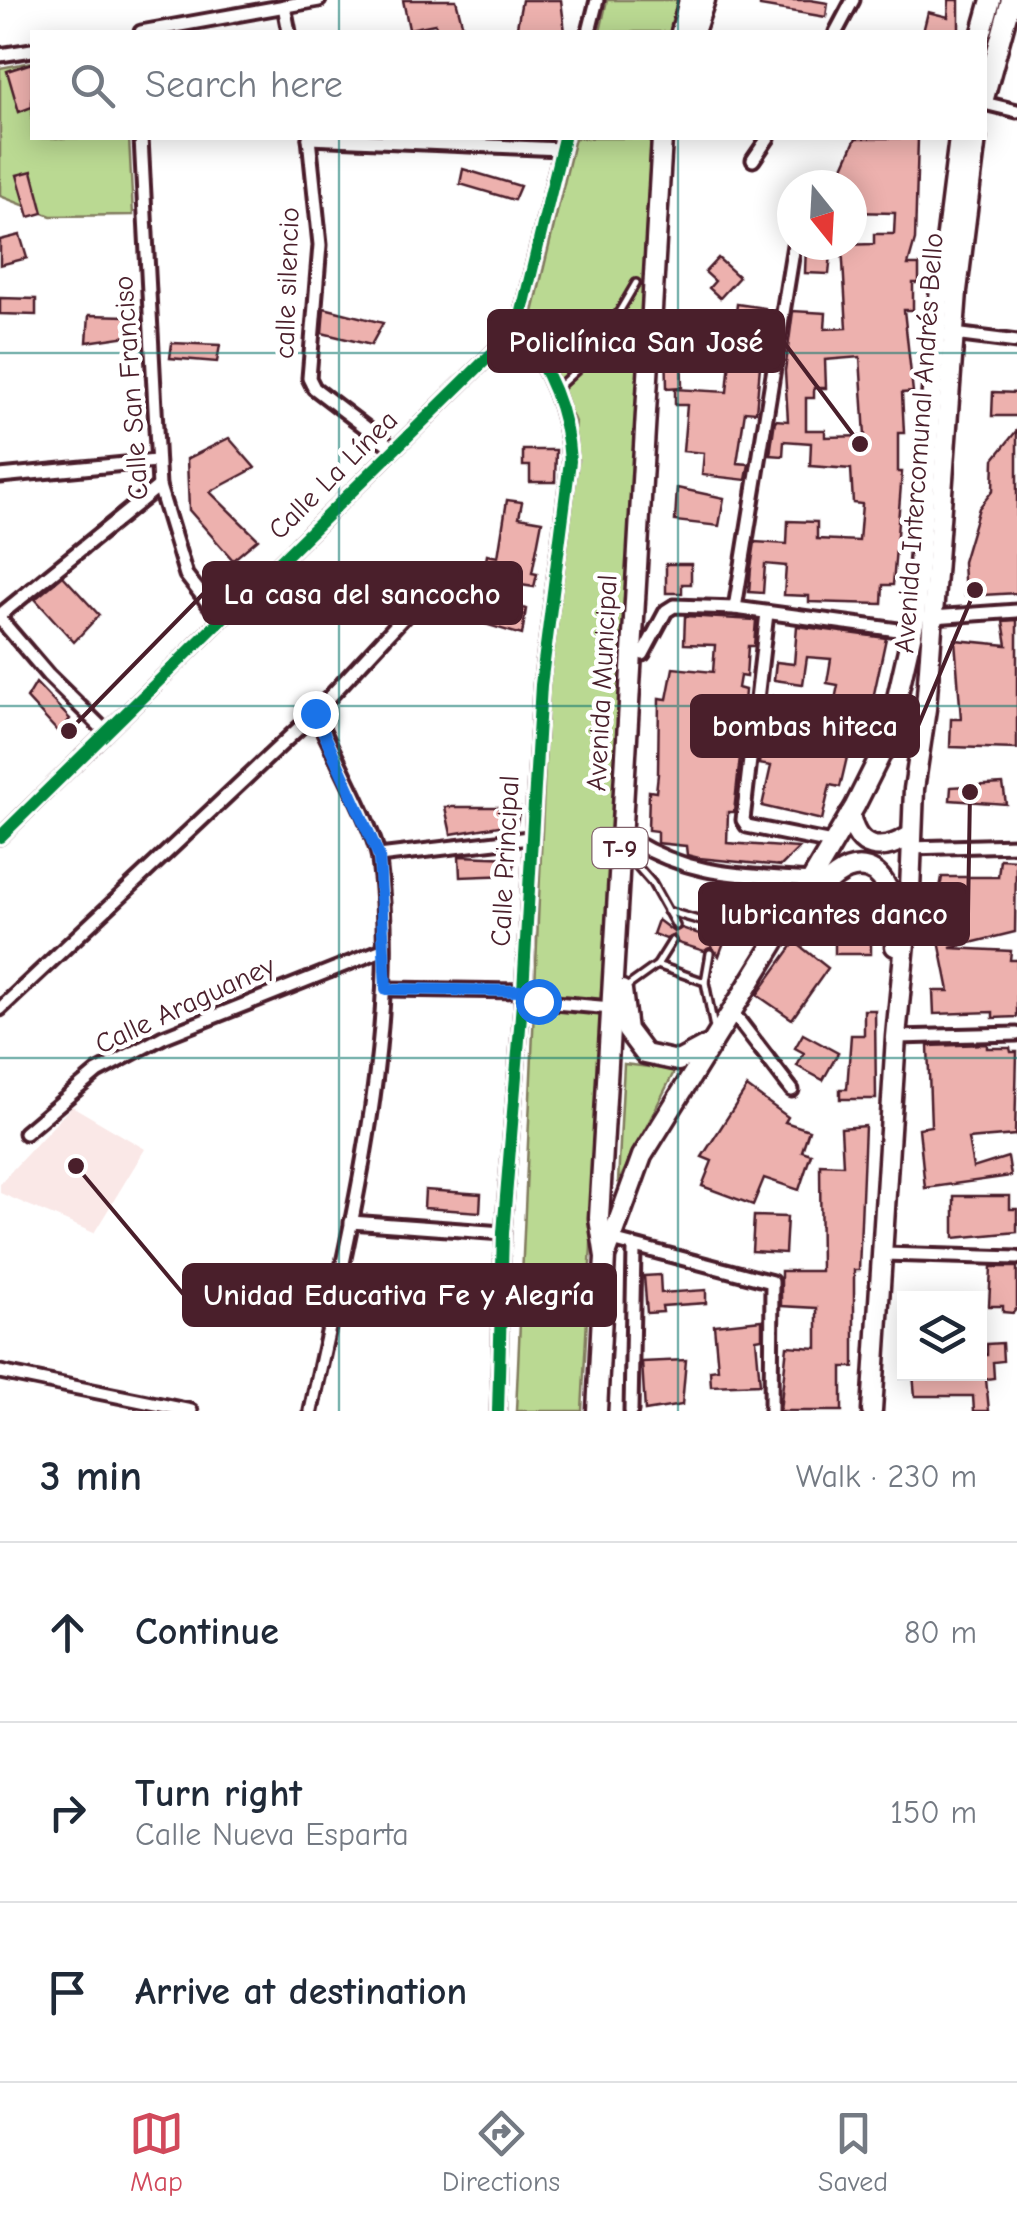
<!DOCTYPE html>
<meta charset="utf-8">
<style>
body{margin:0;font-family:"Comic Neue",sans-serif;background:#f2f2f3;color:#1f2937}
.controls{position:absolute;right:30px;bottom:30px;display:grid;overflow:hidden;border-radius:0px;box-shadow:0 5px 25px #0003}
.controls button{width:90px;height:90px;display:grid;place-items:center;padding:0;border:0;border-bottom:2px solid #e0e1e3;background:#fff;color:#1f2937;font:50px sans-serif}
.compass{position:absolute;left:777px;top:170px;width:90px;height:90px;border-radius:50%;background:#fff;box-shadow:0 5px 25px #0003;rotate:162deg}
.stop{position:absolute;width:30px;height:30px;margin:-22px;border:8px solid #1a73e8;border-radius:50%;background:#fff}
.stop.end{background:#1a73e8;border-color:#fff;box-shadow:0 2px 10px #0008}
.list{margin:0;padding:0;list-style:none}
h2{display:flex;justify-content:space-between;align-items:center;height:130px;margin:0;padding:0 40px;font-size:42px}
h2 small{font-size:32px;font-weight:400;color:#747a83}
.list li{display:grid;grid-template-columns:65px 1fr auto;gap:30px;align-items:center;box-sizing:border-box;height:180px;padding:0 40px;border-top:2px solid #e0e1e3}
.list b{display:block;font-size:38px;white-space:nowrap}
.list p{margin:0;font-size:32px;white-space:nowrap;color:#747a83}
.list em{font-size:32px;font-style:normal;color:#747a83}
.icon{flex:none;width:55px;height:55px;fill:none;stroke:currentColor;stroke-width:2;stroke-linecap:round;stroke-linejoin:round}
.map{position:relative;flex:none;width:1017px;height:1411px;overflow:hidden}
.search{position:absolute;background:#fff;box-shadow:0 5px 25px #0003;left:30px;right:30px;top:30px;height:110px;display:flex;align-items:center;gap:25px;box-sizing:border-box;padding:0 35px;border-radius:0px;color:#747a83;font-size:38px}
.sheet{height:670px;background:#fff}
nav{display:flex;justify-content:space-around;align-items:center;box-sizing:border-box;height:140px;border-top:2px solid #e0e1e3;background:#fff;font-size:28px;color:#747a83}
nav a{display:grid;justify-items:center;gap:5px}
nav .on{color:#d1495b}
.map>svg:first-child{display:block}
.built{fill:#fae8e7}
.green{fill:#bad992;stroke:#827c5e;stroke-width:2.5}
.building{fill:#edb1ae;stroke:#4a1f2b;stroke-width:2.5;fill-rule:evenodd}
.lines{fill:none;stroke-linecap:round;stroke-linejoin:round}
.service-casing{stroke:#4a1f2b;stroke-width:12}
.minor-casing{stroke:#4a1f2b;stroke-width:19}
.trunk-casing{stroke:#4a1f2b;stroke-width:25}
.service{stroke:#fff;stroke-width:5}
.minor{stroke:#fff;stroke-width:11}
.trunk{stroke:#fff;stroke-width:18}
.cycleway-casing{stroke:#fff;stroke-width:19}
.cycleway{stroke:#00873e;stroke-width:12}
.route{stroke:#1a73e8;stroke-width:12}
.grid{fill:none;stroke:#0f766e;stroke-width:2.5;stroke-opacity:0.55}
.labels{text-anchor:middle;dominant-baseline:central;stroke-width:9;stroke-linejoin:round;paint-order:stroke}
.shield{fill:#fff;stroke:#80626b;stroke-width:2.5}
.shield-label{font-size:25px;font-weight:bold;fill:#4a1f2b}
.street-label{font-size:28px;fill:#4a1f2b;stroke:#fff}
.leader{fill:none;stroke:#4a1f2b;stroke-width:4}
.callout-dot{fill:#4a1f2b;stroke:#fff;stroke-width:4}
.callout{fill:#4a1f2b;stroke:#4a1f2b;stroke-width:4}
.callout-label{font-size:30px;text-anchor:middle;font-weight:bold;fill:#fff}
</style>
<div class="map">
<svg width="1017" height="1411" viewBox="0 0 1017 1411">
<rect width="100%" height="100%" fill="#fff"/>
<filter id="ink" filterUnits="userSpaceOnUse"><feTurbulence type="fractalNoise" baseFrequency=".01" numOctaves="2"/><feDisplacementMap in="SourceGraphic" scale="20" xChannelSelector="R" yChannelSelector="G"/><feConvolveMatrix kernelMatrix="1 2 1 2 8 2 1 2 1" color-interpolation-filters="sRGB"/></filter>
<g filter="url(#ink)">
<!-- built -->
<polygon class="built" points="72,1106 145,1149 94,1233 0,1193 0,1183"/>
<!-- green -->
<g class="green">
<polygon points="607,0 678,0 671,32 600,32"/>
<polygon points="32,62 32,138 129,138 133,215 51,216 0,196 0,68"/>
<polygon points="575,138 651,138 582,1411 516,1411 549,675 575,422 531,321"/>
<polygon points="624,1064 675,1070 618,1183"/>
</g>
<!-- building -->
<g class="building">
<polygon points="403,0 456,0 463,27 439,32 435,24 409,29"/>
<polygon points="522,0 561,0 565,32 516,32"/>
<polygon points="760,0 810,0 828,3 826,17 760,6"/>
<polygon points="949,0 959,0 959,29 923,32 928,12 948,17"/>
<polygon points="32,63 32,107 19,112 7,71"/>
<path d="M856,138H918L915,240L908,265H919V283H913V310H904L913,392L902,393L904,433H898V472H902L893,585H883L882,604L809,602V596L784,595L786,566L765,564L763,593L749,592L751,568L755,542L787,544L788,521L817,522V539L859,541L862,504L853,503L851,469L810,466L811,443L784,441L783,456L770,455L775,420L788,421L785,371L793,311L826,313L825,329L847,328L842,245L874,244V234H894L895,213L852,212V185H835ZM860,357L865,436L825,437V430H806V398H814V388H826L825,360Z"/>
<polygon points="463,169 520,186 514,200 460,184"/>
<polygon points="32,171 43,213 29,217 17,175"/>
<polygon points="20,235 27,258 0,265 0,240"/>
<polygon points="806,245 832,245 829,274 805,273"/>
<polygon points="718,258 739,277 720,298 709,288 715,281 705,272"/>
<polygon points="0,298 36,299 36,315 0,314"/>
<polygon points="737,304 765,308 756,412 745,411 737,463 749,464 746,480 702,475 704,453 683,451 687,405 675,405 675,389 727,392 730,360 744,361 746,339 733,338"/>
<polygon points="324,308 383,323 371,345 322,333"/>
<polygon points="89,315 127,316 128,336 87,342"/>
<polygon points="666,340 681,340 682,387 667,388"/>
<polygon points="172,343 220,345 217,362 170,358"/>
<polygon points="993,392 1017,393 1017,416 992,416"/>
<polygon points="1017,430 1017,593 965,596 963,562 979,508 993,490 994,459"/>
<polygon points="229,438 255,468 210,492 258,539 233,560 189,510 187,459"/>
<polygon points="523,450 556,450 555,482 530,482 530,466 523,466"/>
<polygon points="677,488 724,498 719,526 675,521"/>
<polygon points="507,500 522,502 519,517 542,521 532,573 537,574 534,587 521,585 517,606 526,609 522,635 431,608 438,583 468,591 471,576 483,578 487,555 498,557"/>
<polygon points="666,564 691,564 691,584 682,584 682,593 666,593"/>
<polygon points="63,576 99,615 74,642 35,599"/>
<polygon points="685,616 756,620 754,646 748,646 746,677 740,676 738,688 745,690 740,757 734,812 728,812 727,843 799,848 781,866 699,858 687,855 686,846 657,843 657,831 648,830 649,791 656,792 658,774 659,698 667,699 673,668 713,672 715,645 684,644"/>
<polygon points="1017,620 1017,749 950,747 951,719 961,719 955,640 1007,645 1003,621"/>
<polygon points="797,626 886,638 869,717 857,715 840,787 830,785 822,820 762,806 771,766 759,764 765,708 771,709 773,696 833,710 838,685 827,683 831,659 807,657 803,684 774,680 776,662 794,664"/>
<polygon points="36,683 70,719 58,732 27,698"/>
<polygon points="1003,784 1006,804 950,800 951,787"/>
<polygon points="445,807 520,807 517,823 451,834"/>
<polygon points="459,856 515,858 512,875 460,877"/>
<polygon points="1000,859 1016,860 1015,932 950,948 1011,951 1010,960 1017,960 1017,1017 993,1018 993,1012 934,1014 933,991 949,991 936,926 928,926 927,916 935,916 942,877 998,877"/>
<polygon points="855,894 877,898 880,922 871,922 871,954 835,954 835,917 854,917"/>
<polygon points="658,920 674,932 682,928 708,937 711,945 724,942 719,956 712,947 704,951 678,943 674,935 666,939 653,934"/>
<polygon points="795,942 828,968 792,1019 757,995"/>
<polygon points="864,1010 875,1010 876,1099 840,1099 840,1089 847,1089 851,1035 864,1035"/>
<polygon points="803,1034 838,1053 823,1080 797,1066 804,1053 795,1048"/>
<polygon points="987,1044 987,1048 1010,1048 1011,1052 1017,1052 1015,1135 968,1139 973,1168 1008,1157 1011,1176 925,1188 919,1128 931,1126 928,1046"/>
<polygon points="747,1087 788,1117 785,1122 809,1130 802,1151 811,1154 799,1190 764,1178 753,1205 702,1186 712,1161 702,1157"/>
<polygon points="865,1126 859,1270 854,1270 854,1367 842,1367 842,1411 780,1411 787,1346 817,1348 817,1308 781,1306 781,1271 821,1271 820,1164 843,1165 841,1128"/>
<polygon points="425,1190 481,1194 480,1212 424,1208"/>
<polygon points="954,1196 1010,1196 1010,1209 1017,1209 1017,1232 954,1238"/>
<polygon points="754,1216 787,1217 785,1253 752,1251"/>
<polygon points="991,1267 1017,1267 1017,1308 1013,1313 1003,1312 1003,1306 989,1306"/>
<polygon points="660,1275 661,1293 706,1290 706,1303 662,1306 663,1312 647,1313 644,1276"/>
<polygon points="762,1320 762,1338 756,1339 760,1384 711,1386 710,1370 718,1369 714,1325"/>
<polygon points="1002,1343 1003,1361 993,1362 994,1378 986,1379 989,1411 974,1411 973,1396 915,1396 913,1374 980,1374 980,1355 987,1355 987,1344"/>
<polygon points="686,1360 682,1405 645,1411 642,1362"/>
</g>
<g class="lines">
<!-- service casing -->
<g class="service-casing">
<g id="service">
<polyline points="556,389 595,353 636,283"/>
<polyline points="630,858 652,883 676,926"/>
<polyline points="667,911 725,928"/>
<polyline points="714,939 732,922 784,912"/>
<polyline points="710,953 705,982 714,1028"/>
<polyline points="657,965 705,982"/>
<polyline points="625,988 657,965 672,941"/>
</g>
</g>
<!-- minor casing -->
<g class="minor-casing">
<g id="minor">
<polyline points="284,6 289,32"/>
<polyline points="141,32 319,0"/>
<polyline points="589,32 597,0"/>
<polyline points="836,32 853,0"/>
<polyline points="0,55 32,50"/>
<polyline points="984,103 1017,111"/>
<polyline points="141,138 159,486 186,575 221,620"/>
<polyline points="309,138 320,245 309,378 314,388 394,449"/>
<polyline points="309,138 561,149"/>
<polyline points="753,160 768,138"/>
<polyline points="954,334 1017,342"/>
<polyline points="0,476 156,461"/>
<polyline points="735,608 794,245"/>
<polyline points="767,613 743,820 747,826 832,843"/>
<polyline points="0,615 159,486"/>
<polyline points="933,617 1017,611"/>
<polyline points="0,619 48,675 104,730"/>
<polyline points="643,654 666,611 674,606 735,608 913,632"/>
<polyline points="0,837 518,328 564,138"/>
<path d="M631,840C692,877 741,875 810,880"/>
<polyline points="910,848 1017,845"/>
<polyline points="379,856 529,838"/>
<polyline points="386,989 523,991"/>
<polyline points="522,1000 611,1008"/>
<polyline points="0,1009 315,713"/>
<polyline points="733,1013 792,1090"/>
<polyline points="896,1037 1017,1034"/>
<polyline points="25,1133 97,1072 163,1037 382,950"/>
<polyline points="351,1222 503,1233"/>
<polyline points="612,1240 772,1282 771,1411"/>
<polyline points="884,1254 1017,1258"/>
<polyline points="0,1372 191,1411"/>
<path d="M311,1411C347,1239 402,1036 379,860C375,829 330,747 315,713L425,594"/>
<path d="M498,1411L503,1233L523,991L541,685L570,461C567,410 549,369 518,328"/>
<polyline points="631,1411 634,1250"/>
</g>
</g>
<!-- trunk casing -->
<g class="trunk-casing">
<g id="trunk">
<polyline points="681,32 689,0"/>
<polyline points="694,32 705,0"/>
<polyline points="982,32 991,0"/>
<polyline points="984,98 1011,0"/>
<path d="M850,814C857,852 881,853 910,836"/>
<path d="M802,918C846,838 901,857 895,946"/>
<polyline points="622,990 627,1030 645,1054 678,1061 706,1046"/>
<polyline points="607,1252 642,1156 773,945 855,806 887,742 915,619 939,298 959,138"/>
<polyline points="597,1411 605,1257 599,1218 662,138"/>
<polyline points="872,1411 896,1037 910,890 914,789 926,709 957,291 976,138"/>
</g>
</g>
<!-- service -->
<use href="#service" class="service"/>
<!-- minor -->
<use href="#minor" class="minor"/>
<!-- trunk -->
<use href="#trunk" class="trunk"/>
<!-- cycleway casing -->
<g class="cycleway-casing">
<g id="cycleway">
<polyline points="0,837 518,328 564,138"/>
<path d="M498,1411L503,1233L523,991L541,685L570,461C567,410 549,369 518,328"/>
</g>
</g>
<!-- cycleway -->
<use href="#cycleway" class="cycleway"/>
</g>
</g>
<g class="lines" filter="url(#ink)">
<!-- route -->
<polyline class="route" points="315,713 379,856 386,989 524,991 522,1000 538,1001"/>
</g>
<!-- grid -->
<path class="grid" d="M339,0V32M678,0V32M339,138V1411M678,138V1411M0,353H1017M0,706H1017M0,1058H1017"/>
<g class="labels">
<!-- shield labels -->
<rect class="shield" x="592.5" y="828" width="55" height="40" rx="8"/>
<g class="shield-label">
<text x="620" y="848">T-9</text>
</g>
<!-- street labels -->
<g class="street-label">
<text transform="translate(287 283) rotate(-88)">calle silencio</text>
<text transform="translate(131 388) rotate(-94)">Calle San Franciso</text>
<text transform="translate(919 443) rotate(-86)">Avenida Intercomunal Andrés Bello</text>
<text transform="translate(333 475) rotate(-45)">Calle La Línea</text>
<text transform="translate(602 683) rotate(-87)">Avenida Municipal</text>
<text transform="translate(505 861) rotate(-87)">Calle Principal</text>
<text transform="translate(185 1005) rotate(-25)">Calle Araguaney</text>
</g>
</g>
<!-- callouts -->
<path class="leader" d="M860 444L783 341M69 731L204 593M975 590L918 726M970 792L968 914M76 1166L184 1295"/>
<g class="callout-dot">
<circle cx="860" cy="444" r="10"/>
<circle cx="69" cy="731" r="10"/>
<circle cx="975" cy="590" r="10"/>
<circle cx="970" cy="792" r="10"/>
<circle cx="76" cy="1166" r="10"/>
</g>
<g class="callout">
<rect x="489" y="311" width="294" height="60" rx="10"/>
<rect x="204" y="563" width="317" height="60" rx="10"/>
<rect x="692" y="696" width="226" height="60" rx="10"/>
<rect x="700" y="884" width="268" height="60" rx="10"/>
<rect x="184" y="1265" width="431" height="60" rx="10"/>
</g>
<g class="callout-label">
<text x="636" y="352">Policlínica San José</text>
<text x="362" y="604">La casa del sancocho</text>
<text x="805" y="736">bombas hiteca</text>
<text x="834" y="924">lubricantes danco</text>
<text x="399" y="1305">Unidad Educativa Fe y Alegría</text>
</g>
</svg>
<div class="controls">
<button><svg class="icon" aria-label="layers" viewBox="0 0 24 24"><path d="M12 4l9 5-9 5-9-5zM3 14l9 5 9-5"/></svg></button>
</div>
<svg class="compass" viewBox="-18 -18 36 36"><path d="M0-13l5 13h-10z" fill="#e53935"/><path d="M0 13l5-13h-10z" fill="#747a83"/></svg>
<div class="stop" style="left:538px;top:1001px"></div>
<div class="stop end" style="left:315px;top:713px"></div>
<div class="search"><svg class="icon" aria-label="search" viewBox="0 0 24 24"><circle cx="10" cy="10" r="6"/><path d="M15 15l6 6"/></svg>Search here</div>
</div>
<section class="sheet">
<h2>3 min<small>Walk · 230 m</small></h2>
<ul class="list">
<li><svg class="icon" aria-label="ahead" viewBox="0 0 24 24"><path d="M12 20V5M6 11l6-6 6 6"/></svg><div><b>Continue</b></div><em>80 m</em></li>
<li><svg class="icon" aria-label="right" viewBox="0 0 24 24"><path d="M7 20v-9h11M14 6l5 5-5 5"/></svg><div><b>Turn right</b><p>Calle Nueva Esparta</p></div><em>150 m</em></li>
<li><svg class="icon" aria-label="arrive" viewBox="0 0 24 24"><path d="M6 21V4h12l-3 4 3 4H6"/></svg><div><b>Arrive at destination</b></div></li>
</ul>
</section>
<nav>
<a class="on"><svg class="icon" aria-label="map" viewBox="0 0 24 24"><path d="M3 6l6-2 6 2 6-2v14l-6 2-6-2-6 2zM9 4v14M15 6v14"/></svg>Map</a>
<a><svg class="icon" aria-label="directions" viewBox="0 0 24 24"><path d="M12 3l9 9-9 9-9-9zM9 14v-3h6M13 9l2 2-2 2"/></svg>Directions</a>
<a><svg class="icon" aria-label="saved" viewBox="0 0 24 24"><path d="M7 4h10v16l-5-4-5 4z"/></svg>Saved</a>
</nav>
